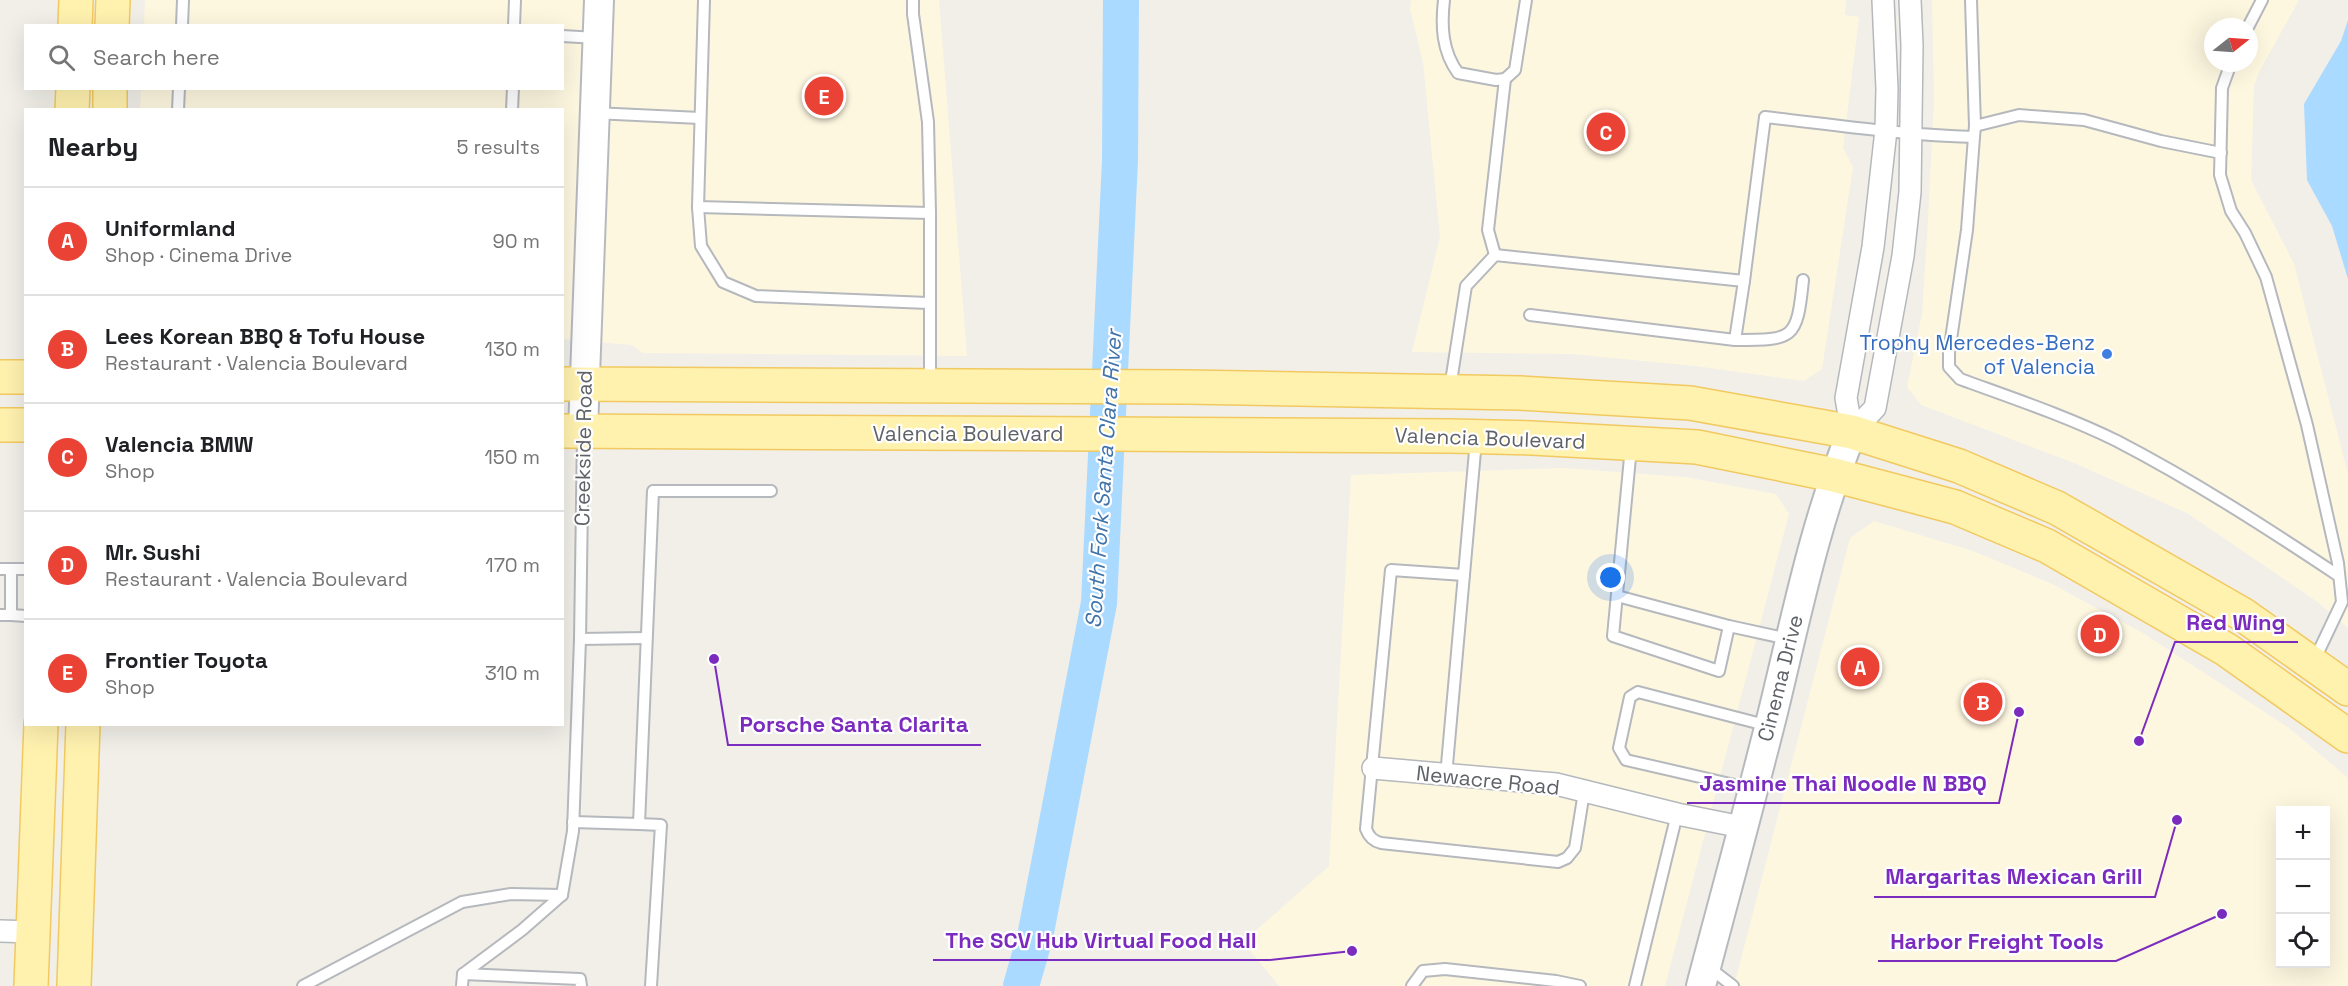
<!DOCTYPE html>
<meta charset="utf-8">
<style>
body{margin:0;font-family:"Space Grotesk",sans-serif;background:#f2f2f2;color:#202124}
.controls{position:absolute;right:18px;bottom:18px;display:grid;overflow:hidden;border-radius:0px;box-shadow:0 6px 24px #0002}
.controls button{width:54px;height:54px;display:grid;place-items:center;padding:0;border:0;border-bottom:2px solid #e0e0e0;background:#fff;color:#202124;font:30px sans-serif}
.compass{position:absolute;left:2204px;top:18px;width:54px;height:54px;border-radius:50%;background:#fff;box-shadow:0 6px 24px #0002;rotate:73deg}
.you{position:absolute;left:1611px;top:578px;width:21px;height:21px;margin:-15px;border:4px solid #fff;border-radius:50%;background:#1a73e8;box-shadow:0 0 0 9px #1a73e833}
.badge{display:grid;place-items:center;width:39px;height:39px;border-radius:50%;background:#ea4335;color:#fff;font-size:20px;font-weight:700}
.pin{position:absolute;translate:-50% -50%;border:3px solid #fff;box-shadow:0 2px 6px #0006}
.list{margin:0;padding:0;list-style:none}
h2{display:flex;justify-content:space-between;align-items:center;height:78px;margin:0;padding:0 24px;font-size:26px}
h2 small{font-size:20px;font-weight:400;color:#757577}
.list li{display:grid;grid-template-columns:39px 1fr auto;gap:18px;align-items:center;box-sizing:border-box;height:108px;padding:0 24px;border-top:2px solid #e0e0e0}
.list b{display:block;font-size:22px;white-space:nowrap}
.list p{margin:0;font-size:20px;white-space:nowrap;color:#757577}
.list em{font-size:20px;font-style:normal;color:#757577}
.icon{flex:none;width:33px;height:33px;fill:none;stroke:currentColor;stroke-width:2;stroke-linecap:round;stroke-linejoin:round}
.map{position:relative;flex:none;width:2348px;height:986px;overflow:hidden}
.search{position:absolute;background:#fff;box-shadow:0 6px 24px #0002;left:24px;top:24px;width:540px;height:66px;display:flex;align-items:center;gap:15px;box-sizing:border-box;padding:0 21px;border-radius:0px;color:#757577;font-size:22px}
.panel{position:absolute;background:#fff;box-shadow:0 6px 24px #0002;left:24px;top:108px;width:540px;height:618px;border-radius:0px}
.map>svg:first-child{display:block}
.commercial{fill:#fef7e0;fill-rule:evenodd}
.water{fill:#aadaff}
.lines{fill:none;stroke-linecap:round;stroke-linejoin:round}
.river{stroke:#aadaff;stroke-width:36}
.lane-casing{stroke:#b5b8bc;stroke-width:14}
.street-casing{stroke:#b5b8bc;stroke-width:24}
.secondary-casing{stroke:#b6babf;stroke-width:32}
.primary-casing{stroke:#f2c960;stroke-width:36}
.lane{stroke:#fff;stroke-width:10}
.street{stroke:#fff;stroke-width:21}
.secondary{stroke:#fff;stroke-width:28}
.primary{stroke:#fff2af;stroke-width:33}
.shop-dot{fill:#3f7fe0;stroke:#fff;stroke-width:2}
.labels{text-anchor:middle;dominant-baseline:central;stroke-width:4.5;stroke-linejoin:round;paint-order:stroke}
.shop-label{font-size:21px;fill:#366cbe;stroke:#fff;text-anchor:end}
.street-label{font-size:21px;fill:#5f6368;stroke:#fff}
.water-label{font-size:22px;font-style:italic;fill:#4174aa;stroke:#fff}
.leader{fill:none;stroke:#7b2cbf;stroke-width:2}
.callout-dot{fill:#7b2cbf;stroke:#fff;stroke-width:2}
.callout-label{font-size:22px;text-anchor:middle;font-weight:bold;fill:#7b2cbf;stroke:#fff;stroke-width:4.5;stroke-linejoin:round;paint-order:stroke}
</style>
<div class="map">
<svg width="2348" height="986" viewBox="0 0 2348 986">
<rect width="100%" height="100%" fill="#f1efe8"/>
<!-- commercial -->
<g class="commercial">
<polygon points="145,0 939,0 967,356 643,353 632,345 563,339 562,110 140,110 141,89 562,88 562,26 144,25"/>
<polygon points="1411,0 1846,0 1845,15 1859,17 1843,148 1853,167 1822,369 1804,381 1695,366 1572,354 1412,352 1440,237 1423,62 1410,9"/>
<path d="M1932,0H2299L2259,72L2254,86L2251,180L2294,264L2348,474V628L2319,603L2187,513L2074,463L1921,405L1907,387L1922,314L1927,237L1934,101ZM2213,27H2249V63H2213Z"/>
<polygon points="1562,468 1685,477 1776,494 1789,514 1665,986 1279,986 1243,942 1329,866 1351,475"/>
<path d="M1874,521L1973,551L2050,583L2141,632L2289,728L2348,778V986H1734L1850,538ZM2280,810H2326V964H2280Z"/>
</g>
<!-- water -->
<polygon class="water" points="2348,20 2348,279 2332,226 2307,180 2304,104 2341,41"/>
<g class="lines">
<!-- river -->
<polyline class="river" points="1021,986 1035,937 1099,603 1120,160 1121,0"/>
<!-- lane casing -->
<g class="lane-casing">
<g id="lane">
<polyline points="704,0 698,207 930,213 928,122 913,14 913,0"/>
<path d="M1444,0C1441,26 1442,51 1458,73L1496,80L1505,79L1515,70L1526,0"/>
<polyline points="1971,0 1975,126"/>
<polyline points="182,26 183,0"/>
<polyline points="514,26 515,0"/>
<polyline points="2248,27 2262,0"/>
<polyline points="562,36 597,38"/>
<polyline points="2231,63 2222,88 2220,175 2231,211 2245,233 2266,277 2307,425 2338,563 2342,602 2314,661"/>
<polyline points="178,110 179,88"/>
<polyline points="512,110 513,88"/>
<polyline points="594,113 700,118"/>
<path d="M1974,137L1967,230L1949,353V367L1960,379C2012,398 2066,416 2117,441C2194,481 2267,528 2339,576"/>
<polyline points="698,207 701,246 723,282 756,296 928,303"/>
<polyline points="930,213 930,384"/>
<polyline points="1495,255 1488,230 1505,79"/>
<path d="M1744,281L1735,340C1794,340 1797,340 1803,280"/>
<polyline points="1530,315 1735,340"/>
<path d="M1450,388L1466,286L1495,255L1744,281L1765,117C1835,125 1904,135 1974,137L1975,126L2019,115L2084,120L2161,141L2221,153"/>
<polyline points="1631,447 1613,636 1719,671 1729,626 1788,639"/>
<polyline points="0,569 11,569 11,615 0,615"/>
<polyline points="11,569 26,569"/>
<path d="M1464,575L1391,570L1366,829C1369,837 1373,841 1381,843L1558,862L1567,858L1575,848L1584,792"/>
<polyline points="1617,596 1729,626"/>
<polyline points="11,615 26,616"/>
<polyline points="580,639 646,638"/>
<polyline points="1446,776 1476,440"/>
<polyline points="1752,789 1626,760 1619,748 1630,697 1638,692 1769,726"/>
<polyline points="573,822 639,824 653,491 771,491"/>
<polyline points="639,824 661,825 651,986"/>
<polyline points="562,895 573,831 580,639 583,435"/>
<polyline points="1707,966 1733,986"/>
<polyline points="463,974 580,979 581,986"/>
<polyline points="303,986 462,902 511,894 562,895"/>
<polyline points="462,986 463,974 522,930 562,895"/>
<polyline points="1412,986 1423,971 1445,969 1556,981 1580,986"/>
<polyline points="1635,986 1677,814"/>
</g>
</g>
<!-- street casing -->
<g class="street-casing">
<g id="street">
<polyline points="1852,432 1875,408 1903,256 1910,192 1912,45 1910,0"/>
<polyline points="1852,432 1846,398 1873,247 1886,130 1887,89 1883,0"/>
<polyline points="1373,768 1556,784 1677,814 1742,827"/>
<polyline points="0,931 33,932"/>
</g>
</g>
<!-- secondary casing -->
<g class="secondary-casing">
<g id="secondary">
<polyline points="583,430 599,0"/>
<path d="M1701,986C1725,895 1750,804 1773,712C1796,618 1815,521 1852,432"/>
</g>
</g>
<!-- primary casing -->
<g class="primary-casing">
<g id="primary">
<polyline points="75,26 76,0"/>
<polyline points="112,26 113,0"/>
<polyline points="72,110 73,88"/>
<polyline points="110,110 110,88"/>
<polyline points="0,377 26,377"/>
<polyline points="562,384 1187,387 1520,393 1690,403 1852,432 1959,466 2057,508 2242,614 2348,689"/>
<polyline points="0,425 26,425"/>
<polyline points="562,431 1450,436 1532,438 1697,447 1834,475 1955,507 2047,546 2227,650 2348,736"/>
<polyline points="31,986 41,724"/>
<polyline points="74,986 83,724"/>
</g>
</g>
<!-- lane -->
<use href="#lane" class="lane"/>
<!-- street -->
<use href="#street" class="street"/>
<!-- secondary -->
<use href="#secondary" class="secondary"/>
<!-- primary -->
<use href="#primary" class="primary"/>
</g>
<!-- markers -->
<circle class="shop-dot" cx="2107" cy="354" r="6"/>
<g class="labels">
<!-- shop labels -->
<g class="shop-label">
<text x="2095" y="342">Trophy Mercedes-Benz<tspan x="2095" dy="24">of Valencia</tspan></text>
</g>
<!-- street labels -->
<g class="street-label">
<text x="968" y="433">Valencia Boulevard</text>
<text transform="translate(1490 438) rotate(2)">Valencia Boulevard</text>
<text transform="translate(583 448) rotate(-89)">Creekside Road</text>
<text transform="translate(1780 678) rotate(-76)">Cinema Drive</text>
<text transform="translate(1488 780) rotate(6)">Newacre Road</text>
</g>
<!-- water labels -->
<g class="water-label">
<text transform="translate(1103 479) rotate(-86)">South Fork Santa Clara River</text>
</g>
</g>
<!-- callouts -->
<path class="leader" d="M2139 741L2175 642H2298M714 659L728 745H981M2019 712L1999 803H1687M2177 820L2155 897H1874M1352 951L1269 960H933M2222 914L2116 961H1878"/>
<g class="callout-dot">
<circle cx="2139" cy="741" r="6"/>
<circle cx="714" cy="659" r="6"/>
<circle cx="2019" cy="712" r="6"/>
<circle cx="2177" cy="820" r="6"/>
<circle cx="1352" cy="951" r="6"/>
<circle cx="2222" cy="914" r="6"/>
</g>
<g class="callout-label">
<text x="2236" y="630">Red Wing</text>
<text x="854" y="732">Porsche Santa Clarita</text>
<text x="1843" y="791">Jasmine Thai Noodle N BBQ</text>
<text x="2014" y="884">Margaritas Mexican Grill</text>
<text x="1101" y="948">The SCV Hub Virtual Food Hall</text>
<text x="1997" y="949">Harbor Freight Tools</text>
</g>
</svg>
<div class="controls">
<button>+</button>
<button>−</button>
<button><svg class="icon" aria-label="locate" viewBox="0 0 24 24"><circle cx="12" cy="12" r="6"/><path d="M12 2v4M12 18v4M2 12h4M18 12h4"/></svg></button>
</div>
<svg class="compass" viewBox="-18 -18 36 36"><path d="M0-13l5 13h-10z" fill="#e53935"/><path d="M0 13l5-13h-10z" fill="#757577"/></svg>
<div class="you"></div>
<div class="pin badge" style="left:1860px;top:667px">A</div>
<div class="pin badge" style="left:1983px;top:702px">B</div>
<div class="pin badge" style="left:1606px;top:132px">C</div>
<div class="pin badge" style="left:2100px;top:634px">D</div>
<div class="pin badge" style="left:824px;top:96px">E</div>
<div class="search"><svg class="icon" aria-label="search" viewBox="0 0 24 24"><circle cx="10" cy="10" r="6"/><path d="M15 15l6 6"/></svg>Search here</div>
<section class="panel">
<h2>Nearby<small>5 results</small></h2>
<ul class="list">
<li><span class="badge">A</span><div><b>Uniformland</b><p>Shop · Cinema Drive</p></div><em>90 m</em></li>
<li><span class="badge">B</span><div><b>Lees Korean BBQ &amp; Tofu House</b><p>Restaurant · Valencia Boulevard</p></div><em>130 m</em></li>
<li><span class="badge">C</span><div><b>Valencia BMW</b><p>Shop</p></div><em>150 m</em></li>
<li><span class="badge">D</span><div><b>Mr. Sushi</b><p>Restaurant · Valencia Boulevard</p></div><em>170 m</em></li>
<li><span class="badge">E</span><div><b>Frontier Toyota</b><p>Shop</p></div><em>310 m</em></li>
</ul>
</section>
</div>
